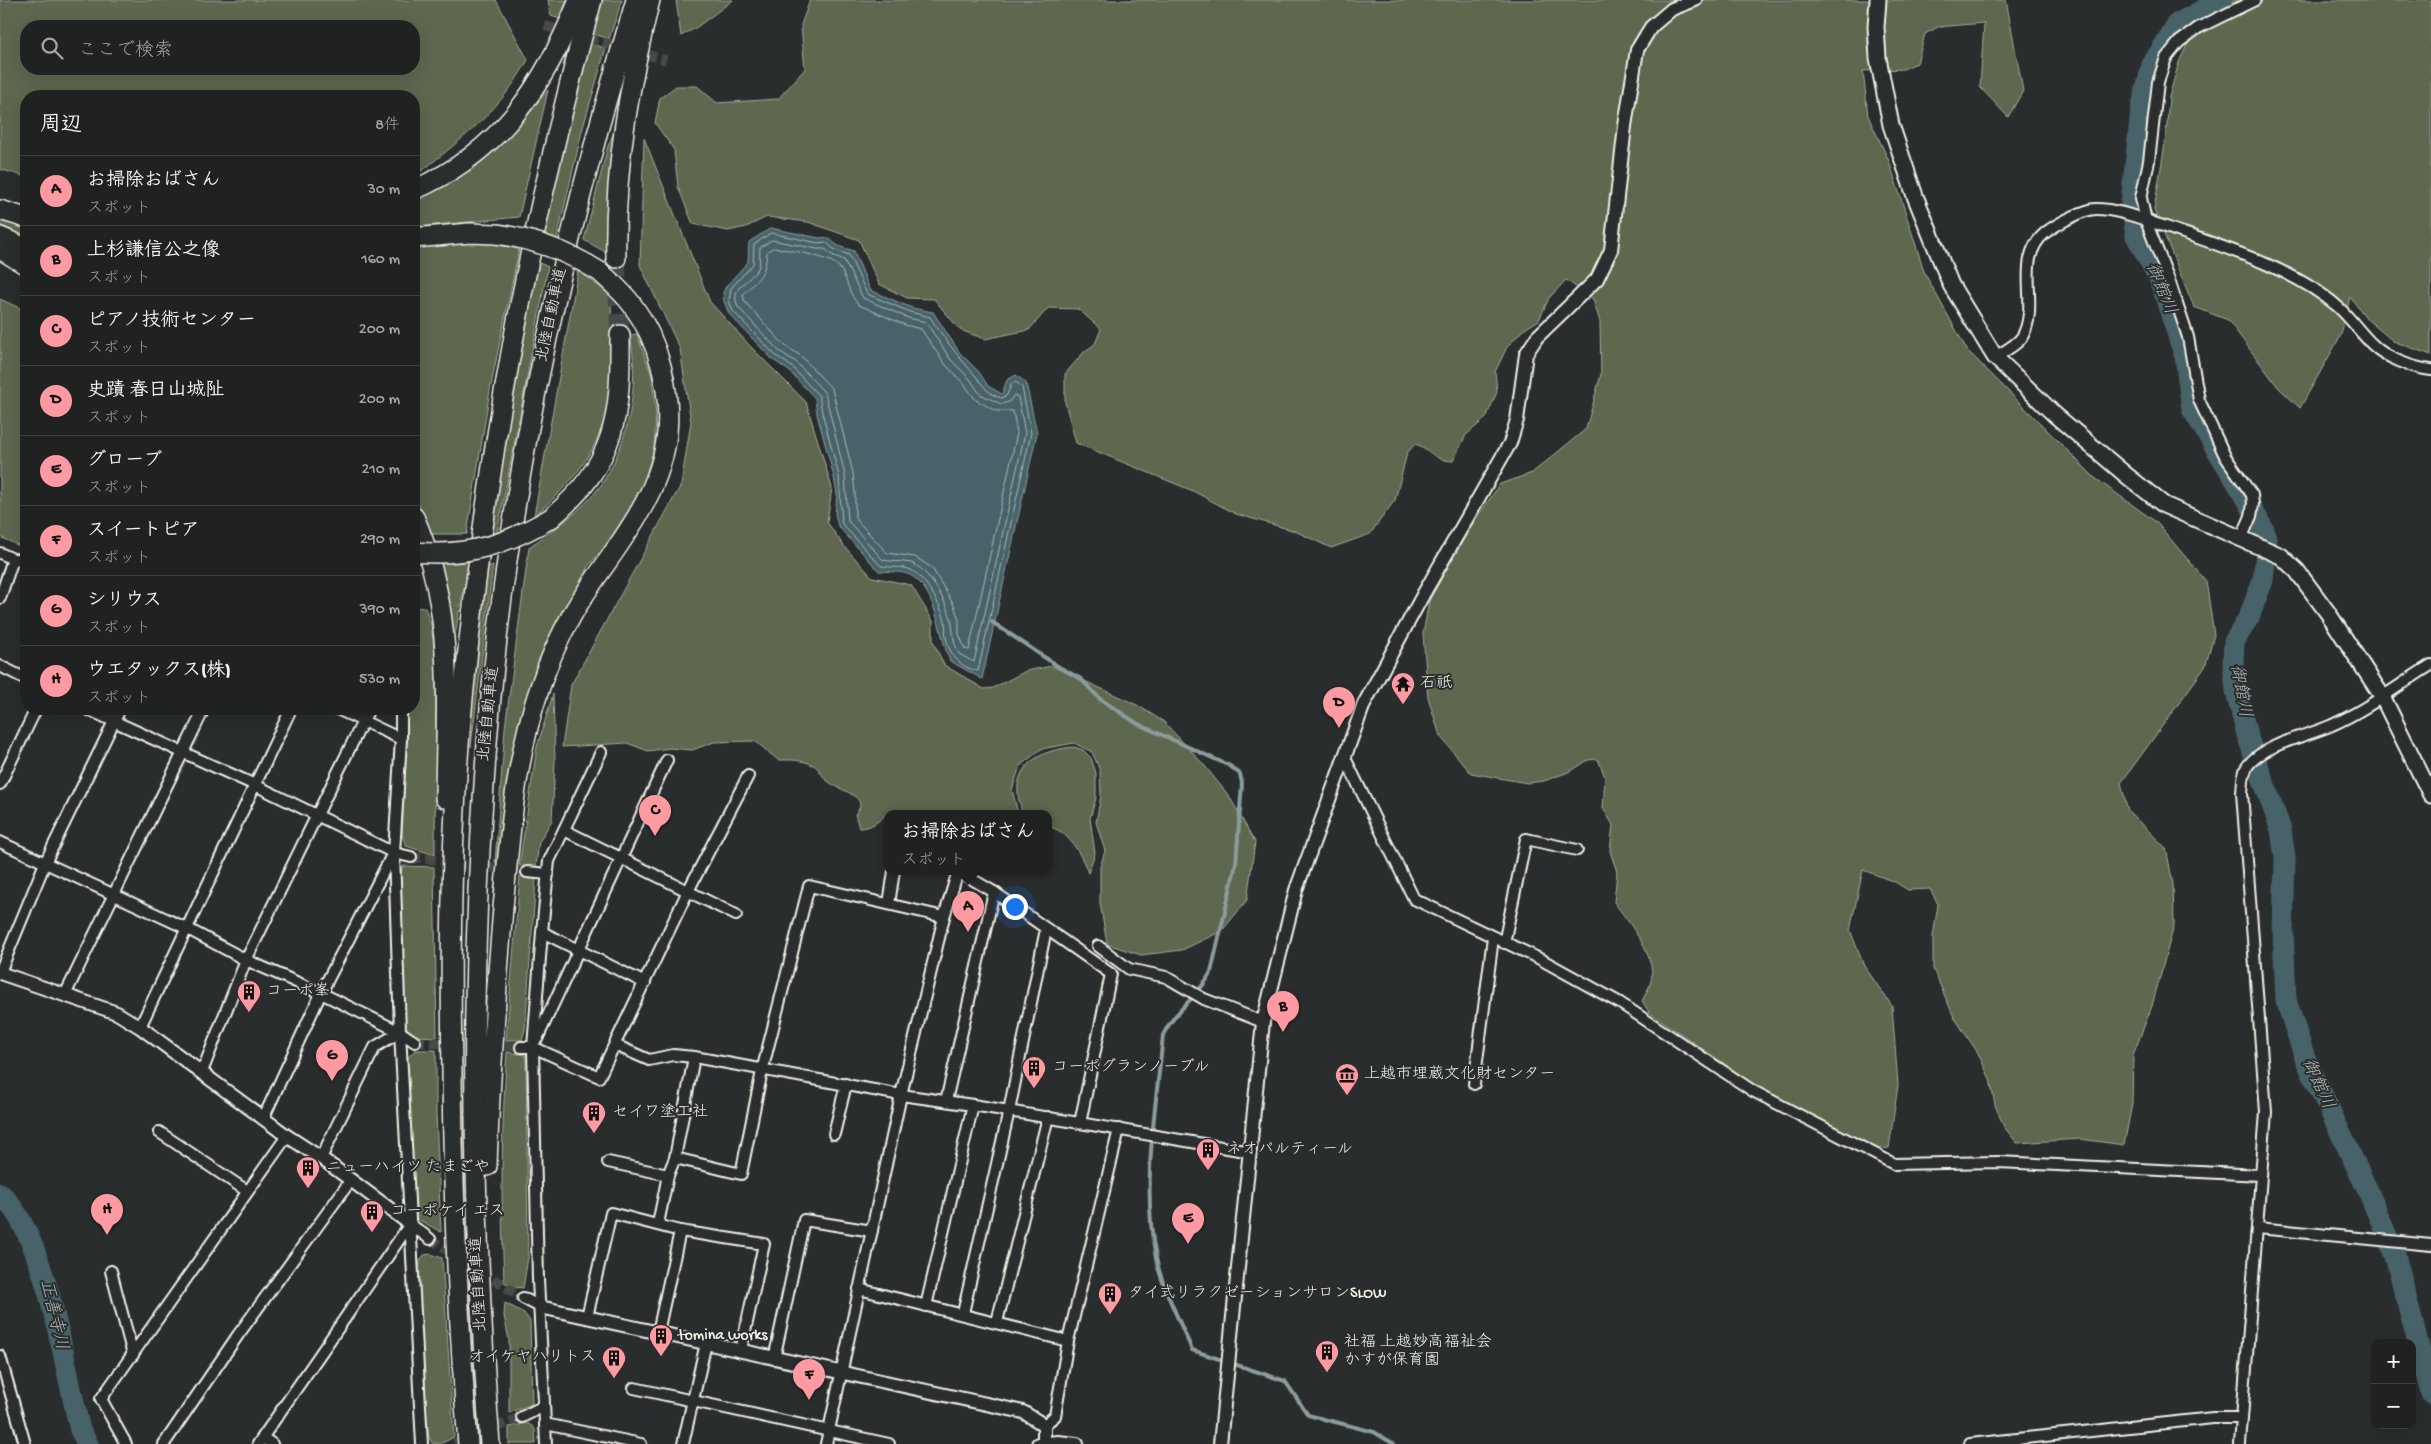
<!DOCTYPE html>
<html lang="ja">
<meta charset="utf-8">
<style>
body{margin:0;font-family:"Gochi Hand","Klee One",sans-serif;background:#2d2f2f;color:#f1f3f6}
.controls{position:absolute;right:15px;bottom:15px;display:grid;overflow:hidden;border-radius:10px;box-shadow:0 5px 20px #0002}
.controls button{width:45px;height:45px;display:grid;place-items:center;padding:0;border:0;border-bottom:1px solid #3d3f40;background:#202222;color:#f1f3f6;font:25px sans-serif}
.you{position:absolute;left:1014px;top:906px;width:18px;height:18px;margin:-12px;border:4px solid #fff;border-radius:50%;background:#1a73e8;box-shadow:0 0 0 8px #1a73e833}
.badge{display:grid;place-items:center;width:32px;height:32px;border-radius:50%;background:#ff9aa2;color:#111;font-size:16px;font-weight:700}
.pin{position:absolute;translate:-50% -41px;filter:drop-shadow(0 1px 2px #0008)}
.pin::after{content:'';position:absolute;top:26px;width:18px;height:15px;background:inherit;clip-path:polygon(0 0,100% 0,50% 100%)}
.popup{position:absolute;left:884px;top:810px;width:168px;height:65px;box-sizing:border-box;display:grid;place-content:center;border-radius:10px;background:#202222;filter:drop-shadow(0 1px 4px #0005);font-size:16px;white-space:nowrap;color:#a2a4a5}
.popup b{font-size:19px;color:#f1f3f6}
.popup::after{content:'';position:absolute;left:50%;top:100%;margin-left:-10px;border:10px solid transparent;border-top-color:#202222}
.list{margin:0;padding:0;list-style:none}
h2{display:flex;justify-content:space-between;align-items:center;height:65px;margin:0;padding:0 20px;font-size:21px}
h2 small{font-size:16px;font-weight:400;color:#a2a4a5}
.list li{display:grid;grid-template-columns:32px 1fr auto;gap:15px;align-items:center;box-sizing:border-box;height:70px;padding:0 20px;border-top:1px solid #3d3f40}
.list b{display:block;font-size:19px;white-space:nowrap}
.list p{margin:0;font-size:16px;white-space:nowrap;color:#a2a4a5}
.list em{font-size:16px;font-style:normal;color:#a2a4a5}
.icon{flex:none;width:28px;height:28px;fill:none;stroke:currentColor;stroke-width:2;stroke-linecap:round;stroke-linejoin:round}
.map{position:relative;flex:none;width:2431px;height:1444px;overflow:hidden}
.search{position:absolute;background:#202222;box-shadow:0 5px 20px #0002;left:20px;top:20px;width:400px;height:55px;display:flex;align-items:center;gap:12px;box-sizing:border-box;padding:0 18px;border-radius:20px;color:#a2a4a5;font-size:19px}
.panel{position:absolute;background:#202222;box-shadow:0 5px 20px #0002;left:20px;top:90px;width:400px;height:625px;border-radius:20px}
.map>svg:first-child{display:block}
.green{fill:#5d674f;stroke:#a8ac9c;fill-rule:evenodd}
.water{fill:#466369;stroke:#8c9c9c}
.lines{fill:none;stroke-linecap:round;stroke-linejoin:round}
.shore{stroke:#aeb8b5;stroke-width:1}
.stream{stroke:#8c9c9c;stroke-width:4}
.river{stroke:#466369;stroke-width:21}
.minor-tunnel{stroke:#484a4a;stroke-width:10;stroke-dasharray:10 5;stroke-linecap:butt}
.motorway-tunnel{stroke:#484a4a;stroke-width:19;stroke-dasharray:19 9;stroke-linecap:butt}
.minor-casing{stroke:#f4f1e8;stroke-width:14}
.tertiary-casing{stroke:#f4f1e8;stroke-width:16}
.secondary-casing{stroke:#f4f1e8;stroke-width:19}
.motorway-casing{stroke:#f4f1e8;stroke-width:22}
.minor{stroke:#2a2d2e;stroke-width:10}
.tertiary{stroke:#2a2d2e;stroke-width:12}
.secondary{stroke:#2a2d2e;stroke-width:15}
.motorway{stroke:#2a2d2e;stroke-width:19}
.motorway-bridge-casing{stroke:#f4f1e8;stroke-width:22;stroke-linecap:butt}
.motorway-bridge{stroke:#2a2d2e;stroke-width:19}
.labels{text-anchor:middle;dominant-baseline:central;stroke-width:4;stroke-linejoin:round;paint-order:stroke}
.street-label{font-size:16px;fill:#f4f1e8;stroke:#2a2d2e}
.poi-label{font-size:16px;fill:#f4f1e8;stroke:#2a2d2e;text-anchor:start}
.water-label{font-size:18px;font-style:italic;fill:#aeb8b5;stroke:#2a2d2e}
</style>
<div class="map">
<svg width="2431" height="1444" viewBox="0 0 2431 1444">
<rect width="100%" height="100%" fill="#2a2d2e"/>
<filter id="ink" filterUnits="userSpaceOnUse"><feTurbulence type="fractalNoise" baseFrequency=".02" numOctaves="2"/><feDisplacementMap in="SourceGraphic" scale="10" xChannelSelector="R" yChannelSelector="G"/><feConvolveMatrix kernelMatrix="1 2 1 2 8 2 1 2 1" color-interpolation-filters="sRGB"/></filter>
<g filter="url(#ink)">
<!-- green -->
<g class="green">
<path d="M0,0H496L528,60C500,110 467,135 423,170L414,172V96H26V177L0,169ZM26,26H414V69H26Z"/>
<polygon points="548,0 567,0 560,19 551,16"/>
<polygon points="601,0 622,0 609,39 591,33"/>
<polygon points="676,0 733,0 697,27 681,36"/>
<path d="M810,0H2006L2023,91L2008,117L1980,87L1984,23L1938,27L1925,34L1917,63L1903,69L1863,71L1868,116L1889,161L1925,274L1967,350L2095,478L2156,522L2206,581L2214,635L2205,667L2121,783L2128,811L2166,848L2173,884L2174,925L2152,1006L2133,1055L2132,1104L2124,1145L2080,1139L2017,1143L2004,1127L1995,1105L1990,1079L1978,1053L1954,1017L1933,969V937L1938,904L1930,889L1908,890L1895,882L1863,870L1850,930L1864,966L1892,1006L1898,1085L1889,1148L1870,1150L1761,1089L1649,1012L1642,1001C1646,993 1651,985 1652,975C1653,952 1627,920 1614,902L1617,872L1610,851L1613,825L1603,808L1605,777L1598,759L1588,760L1571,771L1544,781L1527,783L1471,773L1440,736L1428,697L1423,634L1429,601L1471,526L1500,484L1532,473L1586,429L1601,374L1600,322L1593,299L1566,280L1549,298L1539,320L1523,330L1507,347L1495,372L1497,392L1486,418L1466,435L1453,461C1431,460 1433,450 1415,444L1407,453L1395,500L1370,534L1331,548L1295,531L1236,514L1193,491L1076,443L1065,402V374L1084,352L1095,344L1101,329L1078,309L1048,308L1029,330L985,339L960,330L934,299L907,298L879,284L859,240L808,222L767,217L746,227L728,231L693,224L678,187L674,150L655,123L660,98L676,86H697L717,103L778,99L805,69L801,25Z"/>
<polygon points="2208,0 2431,0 2431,355 2393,341 2368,320 2350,297 2341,335 2300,408 2278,387 2228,320 2194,307 2154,210 2166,137 2169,97 2179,62"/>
<polygon points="588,43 606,48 582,131 556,243 539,237"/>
<polygon points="548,90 519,217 414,227 414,199 472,166 513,131"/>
<polygon points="616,127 609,254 584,240 608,146"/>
<path d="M644,138L710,302L750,346L806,402L832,488L827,522L843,545L872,577L911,585L933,621V641L944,665L984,689L993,688L1026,671L1052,666L1137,705L1164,722L1204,765L1229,796L1255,842L1247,900L1222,931L1182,950L1141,955L1107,944L1100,903V867L1105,851L1096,822L1101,796L1100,770L1092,752L1074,743L1041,749L1020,766L1012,790L1018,813H888C879,821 872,828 859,828L855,814C873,797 838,790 829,782C822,778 820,768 813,765C801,759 790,760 778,760L755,741L714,742L692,750L670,748L648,751L627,743L562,747L571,685L681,485L691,422L680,349L640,265Z"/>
<polygon points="0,219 26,226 26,236 0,225"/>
<polygon points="478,240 519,249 490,390 467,534 432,534 414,494 414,244"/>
<polygon points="535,261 548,267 497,534 489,537"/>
<path d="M578,271L611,295C613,397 618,445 534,516Z"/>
<polygon points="0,299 26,311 26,549 0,537"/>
<path d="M637,334L652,376L656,415L654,449L642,487L617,533L588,566L571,599L500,863L495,862L505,728L529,547C555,529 582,511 601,485C629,444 640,383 630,335Z"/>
<polygon points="472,560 462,595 453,648 448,599 438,561"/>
<polygon points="493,565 471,747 472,678 482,569"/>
<polygon points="414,607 425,608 431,624 436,662 435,855 406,846 402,835 408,709 414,709"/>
<polygon points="553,694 555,762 552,820 539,842 536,867 519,866 537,747"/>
<path d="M1074,747L1083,750L1091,758L1096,773V798L1090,818L1095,853L1088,873C1082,856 1068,829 1048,827V813H1021C1022,805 1018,801 1018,794C1015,761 1047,749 1074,747Z"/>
<polygon points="403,866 434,867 437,1037 417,1036 405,1027 400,875"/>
<polygon points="520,876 536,879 525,1029 522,1040 506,1040"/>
<polygon points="415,1050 436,1050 436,1113 441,1232 410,1215 404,1062"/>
<path d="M507,1052L526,1055L528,1258L523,1288L514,1287L504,1282C501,1205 501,1129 507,1052Z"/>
<polygon points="431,1254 442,1258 454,1437 440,1444 432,1443 428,1435 418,1275 420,1261 424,1255"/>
<polygon points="505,1303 524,1313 530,1321 532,1404 509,1413 509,1340 504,1316"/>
<polygon points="528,1423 535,1429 536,1444 509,1444 509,1427"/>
</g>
<!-- water -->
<path class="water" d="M771,228L819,238C829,236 829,239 837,245C841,248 849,249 854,251L870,290L912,308L933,312L960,353L979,372L988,386L1002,394L1007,380L1016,375L1026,383L1037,433L982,679L950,661C939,637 937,589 910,575C901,571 888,572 879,571L838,526L835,514L837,494L834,477L817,414L815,398L789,371L772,359L729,314L724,301L723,293L726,286L748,262L749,242Z"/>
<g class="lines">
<!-- shore -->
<g class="shore">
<path d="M771,233L818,243L826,242L835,250L849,255L867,294L910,312L930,317C944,338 956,354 973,373C983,384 987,395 1002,398L1007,395L1012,383L1016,382L1022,387L1031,433L978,671C960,668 949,654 946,637C945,632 946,626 945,621C942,607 925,577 911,570C903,566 890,568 881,566L842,524L839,476L822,412L819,396L792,367L775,355L733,311L729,301L731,288L753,264L754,245Z"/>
<path d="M772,240L817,249H825L832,255L844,260L863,298L908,318L926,322L951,360L970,379L980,394L1001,404L1009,402L1014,395L1018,397L1025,433L974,662L959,654C952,640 954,633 951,619C947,603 928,568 911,563C902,561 892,562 883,560L848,521L845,475L825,393L796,362L779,351L738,307C729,285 749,284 758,268C761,262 759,254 760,248Z"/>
<path d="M773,248C786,249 832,257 839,267C848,278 848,295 859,305L905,325L921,329L945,364L964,384L976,400L996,411H1013L1017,433L969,650L965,649L959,634V620L954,605L932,568L915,557L887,553L855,518V493L853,473L832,389L801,356L784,345L745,302L743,295C758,277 765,278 767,252Z"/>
</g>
<!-- stream -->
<path class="stream" d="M992,622L1059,667L1081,679L1100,699L1138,724L1230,766L1240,774L1242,783L1236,864L1211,972C1198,998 1176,1008 1163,1035C1156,1109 1141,1185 1156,1258C1161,1285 1181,1324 1192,1350L1285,1381L1308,1415L1374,1432L1394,1444"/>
<!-- river -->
<g class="river">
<polyline points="2221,0 2177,24 2152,65 2141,110 2131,203 2136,236 2159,278 2185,357 2192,409 2244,494 2264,530 2267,542 2263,580 2249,617 2234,642 2233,663 2236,691 2247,735 2281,830 2285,858 2283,931 2286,1000 2305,1058 2368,1191 2395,1255 2431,1393"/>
<path d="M0,1193C46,1235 65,1368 80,1430L88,1444"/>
</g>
<!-- minor-tunnel -->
<g class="minor-tunnel">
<polyline points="545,26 666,60"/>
<polyline points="411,857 527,872"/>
<polyline points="415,1042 521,1047"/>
<polyline points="430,1239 523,1298"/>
<polyline points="454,1444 522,1417"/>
</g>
<!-- motorway-tunnel -->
<polyline class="motorway-tunnel" points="616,258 620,335"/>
<!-- minor casing -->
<g class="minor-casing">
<g id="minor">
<path d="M1995,357C2003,352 2017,345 2022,337C2041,305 2013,260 2045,233C2055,225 2084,209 2096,209C2119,209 2144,220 2166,227C2220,246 2293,268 2337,306C2350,317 2360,333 2373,345C2386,358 2413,368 2431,370"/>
<polyline points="2242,537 2251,516 2253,504 2252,495 2225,456 2199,400 2188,337 2169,280 2146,221 2141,198 2149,161 2158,82 2166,58 2179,42 2198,28 2255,0"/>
<polyline points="0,553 13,559"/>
<polyline points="0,598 13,559 26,560"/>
<polyline points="0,666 26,679"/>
<polyline points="87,709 255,785 394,853 411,857"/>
<polyline points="369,709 363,721 401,739"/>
<polyline points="401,709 401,739 394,853 400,1032 422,1444"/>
<polyline points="1344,756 1414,899 1542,960 1620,1003 1753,1091 1894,1164 1998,1162 2261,1175"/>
<polyline points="0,784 36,709"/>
<polyline points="564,830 736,915"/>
<polyline points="0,842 188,929 246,960 321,993 400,1032 415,1042"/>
<polyline points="527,872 548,874"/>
<polyline points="889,904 894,871"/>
<polyline points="542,932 645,983"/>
<polyline points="1504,943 1526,839 1577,850"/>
<polyline points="1098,946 1129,969 1166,977 1204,999 1263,1022"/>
<polyline points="0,972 45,863 120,709"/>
<polyline points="65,995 204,709"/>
<polyline points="140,1027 291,709"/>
<polyline points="537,1039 667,760"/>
<polyline points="615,1045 649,1060 673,1055 694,1057 901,1095 973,1105 1251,1152"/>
<polyline points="521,1047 533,1047 599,1077 688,891 748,776"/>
<polyline points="202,1072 246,960 363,721 337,709"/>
<polyline points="1474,1084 1493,938"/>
<polyline points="946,1101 994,892"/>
<polyline points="263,1119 321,993 393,853"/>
<polyline points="159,1132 247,1191"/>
<polyline points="834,1134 846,1084"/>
<polyline points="321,1158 375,1047 400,1032"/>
<polyline points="675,1158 741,1174 762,1071 809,886 944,917"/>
<polyline points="608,1162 668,1175"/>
<polyline points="410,1224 430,1239"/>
<polyline points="658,1224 668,1175 675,1158 694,1057"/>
<polyline points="2258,1228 2431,1245"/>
<polyline points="111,1271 133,1355"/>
<polyline points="859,1289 1068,1341"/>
<polyline points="523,1298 540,1307"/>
<polyline points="926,1306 973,1105"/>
<polyline points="963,1313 1009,1111 1046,929"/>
<polyline points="587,1317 611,1213 680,1231 764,1244 741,1350"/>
<polyline points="997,1322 1048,1117"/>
<polyline points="658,1332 680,1231"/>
<polyline points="0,1356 25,1444"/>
<polyline points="774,1359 804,1220 872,1231"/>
<polyline points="634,1388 889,1444"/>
<polyline points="522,1417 544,1406"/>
<polyline points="545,1424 641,1444"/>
<polyline points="1044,1425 1055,1416 1068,1341 1119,1129"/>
<polyline points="263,1438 272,1444"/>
<polyline points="126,1444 101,1399 287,1136"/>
<polyline points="164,1444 238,1335 351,1180"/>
<polyline points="258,1444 410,1224"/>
<polyline points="546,1444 538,1279 533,1047 542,932 549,861 601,752"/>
<polyline points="683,1444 706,1343"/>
<polyline points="826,1444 901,1095 944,917 958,871 994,892 1111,974 1080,1123"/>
<polyline points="1970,1444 2213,1418 2241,1418"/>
<path d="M2240,1444L2266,1112L2242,793C2243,784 2242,772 2249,764C2267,743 2308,736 2332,725C2365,711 2400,684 2431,665"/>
</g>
</g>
<!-- tertiary casing -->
<g class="tertiary-casing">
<g id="tertiary">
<polyline points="0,973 117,1013 140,1027 287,1136 321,1158 410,1224"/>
<polyline points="540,1307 1023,1412 1044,1425 1044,1442"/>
<polyline points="1038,1444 1058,1442 1077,1444"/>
<polyline points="1220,1444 1263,1022 1296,890 1364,704 1424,593 1510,443 1517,420 1526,354 1537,337 1597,279 1611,250 1625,126 1637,50 1651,27 1672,9 1695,0"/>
</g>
</g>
<!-- secondary casing -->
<g class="secondary-casing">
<polyline id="secondary" points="1878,0 1876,27 1878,58 1891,125 1915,196 1951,285 1995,357 2055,415 2126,475 2164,505 2281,556 2297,571 2328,613 2382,696 2431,795"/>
</g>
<!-- motorway casing -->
<g class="motorway-casing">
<g id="motorway">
<path d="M414,190C502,151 544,86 579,0"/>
<polyline points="0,210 26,218"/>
<polyline points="0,237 26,248"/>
<polyline points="414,238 470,233 496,234"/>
<polyline points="0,249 26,265"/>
<path d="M616,258C614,170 629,86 650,0"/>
<path d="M414,517C455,609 446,700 445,798"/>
<path d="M551,518C616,463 621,416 620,335"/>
<path d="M487,1166C490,1080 496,994 503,908C510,834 515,759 540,687C548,663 560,636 573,613C607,555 660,504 667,433C671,391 659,341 633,306C624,293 612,283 600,272"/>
<path d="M468,1444C458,1320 453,1195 452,1071C450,946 451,822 463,698C486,461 528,229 592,0"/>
<path d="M490,1444C469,1173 467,901 498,630C523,417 573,205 636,0"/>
</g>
</g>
<!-- minor -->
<use href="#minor" class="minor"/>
<!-- tertiary -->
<use href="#tertiary" class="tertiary"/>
<!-- secondary -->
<use href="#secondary" class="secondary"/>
<!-- motorway -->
<use href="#motorway" class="motorway"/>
<!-- motorway-bridge casing -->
<g class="motorway-bridge-casing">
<g id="motorway-bridge">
<path d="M496,234C535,239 567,251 600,272"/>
<path d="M414,552C467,557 505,545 551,518"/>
</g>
</g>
<!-- motorway-bridge -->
<use href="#motorway-bridge" class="motorway-bridge"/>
</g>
</g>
<!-- icons -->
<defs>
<g id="temple-pin" transform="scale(1.25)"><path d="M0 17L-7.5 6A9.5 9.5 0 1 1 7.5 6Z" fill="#ff9aa2" stroke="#2a2d2e"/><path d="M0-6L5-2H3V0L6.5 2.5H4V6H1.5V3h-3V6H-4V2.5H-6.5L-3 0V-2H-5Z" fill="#111"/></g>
<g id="building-pin" transform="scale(1.25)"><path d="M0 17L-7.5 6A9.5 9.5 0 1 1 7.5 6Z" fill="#ff9aa2" stroke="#2a2d2e"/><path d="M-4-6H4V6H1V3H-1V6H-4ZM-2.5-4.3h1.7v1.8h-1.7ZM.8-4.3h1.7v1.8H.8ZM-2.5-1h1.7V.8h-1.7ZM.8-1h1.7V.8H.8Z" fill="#111"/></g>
<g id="museum-pin" transform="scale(1.25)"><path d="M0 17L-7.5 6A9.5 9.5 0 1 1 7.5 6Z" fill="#ff9aa2" stroke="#2a2d2e"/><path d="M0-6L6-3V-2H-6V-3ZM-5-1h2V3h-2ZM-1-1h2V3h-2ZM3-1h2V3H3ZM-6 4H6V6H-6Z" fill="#111"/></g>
</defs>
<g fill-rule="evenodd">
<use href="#temple-pin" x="1403" y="684"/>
<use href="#building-pin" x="249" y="992"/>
<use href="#building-pin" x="1034" y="1068"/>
<use href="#museum-pin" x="1347" y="1075"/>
<use href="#building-pin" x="594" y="1113"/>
<use href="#building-pin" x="1208" y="1150"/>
<use href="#building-pin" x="308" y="1168"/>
<use href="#building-pin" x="372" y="1212"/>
<use href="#building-pin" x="1110" y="1294"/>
<use href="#building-pin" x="661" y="1336"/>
<use href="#building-pin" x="1327" y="1352"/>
<use href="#building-pin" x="614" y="1358"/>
</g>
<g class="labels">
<!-- street labels -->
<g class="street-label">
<text transform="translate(553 315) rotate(-78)">北陸自動車道</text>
<text transform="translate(490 714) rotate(-84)">北陸自動車道</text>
<text transform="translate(480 1284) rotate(-93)">北陸自動車道</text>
</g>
<!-- poi labels -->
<g class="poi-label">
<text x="1420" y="684">石祇</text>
<text x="266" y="992">コーポ峯</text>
<text x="1052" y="1068">コーポグランノーブル</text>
<text x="1364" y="1075">上越市埋蔵文化財センター</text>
<text x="612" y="1113">セイワ塗工社</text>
<text x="1226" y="1150">ネオパルティール</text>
<text x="326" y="1168">ニューハイツ たまごや</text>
<text x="390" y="1212">コーポケイ エス</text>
<text x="1128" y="1294">タイ式リラクゼーションサロンSLOW</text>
<text x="678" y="1336">tomina works</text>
<text x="1344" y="1343">社福 上越妙高福祉会<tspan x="1344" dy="18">かすが保育園</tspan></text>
<text x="596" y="1358" text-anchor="end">オイケヤハリトス</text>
</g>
<!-- water labels -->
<g class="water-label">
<text transform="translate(2160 289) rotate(68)">御館川</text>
<text transform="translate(2240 691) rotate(80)">御館川</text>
<text transform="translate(2317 1084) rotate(66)">御館川</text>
<text transform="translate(53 1315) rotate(77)">正善寺川</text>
</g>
</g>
</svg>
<div class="controls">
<button>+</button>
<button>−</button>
</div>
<div class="you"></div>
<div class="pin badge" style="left:968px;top:932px">A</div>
<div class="popup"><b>お掃除おばさん</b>スポット</div>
<div class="pin badge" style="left:1283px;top:1032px">B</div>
<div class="pin badge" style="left:655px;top:836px">C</div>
<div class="pin badge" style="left:1339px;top:728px">D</div>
<div class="pin badge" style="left:1188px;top:1244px">E</div>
<div class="pin badge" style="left:809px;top:1400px">F</div>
<div class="pin badge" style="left:332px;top:1081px">G</div>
<div class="pin badge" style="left:107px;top:1235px">H</div>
<div class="search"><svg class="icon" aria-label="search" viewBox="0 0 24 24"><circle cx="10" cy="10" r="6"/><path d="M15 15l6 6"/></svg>ここで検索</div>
<section class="panel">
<h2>周辺<small>8件</small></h2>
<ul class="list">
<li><span class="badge">A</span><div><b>お掃除おばさん</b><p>スポット</p></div><em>30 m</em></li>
<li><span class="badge">B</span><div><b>上杉謙信公之像</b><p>スポット</p></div><em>160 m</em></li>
<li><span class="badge">C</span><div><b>ピアノ技術センター</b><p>スポット</p></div><em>200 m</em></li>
<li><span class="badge">D</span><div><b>史蹟 春日山城阯</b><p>スポット</p></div><em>200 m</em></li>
<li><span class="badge">E</span><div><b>グローブ</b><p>スポット</p></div><em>210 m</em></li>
<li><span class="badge">F</span><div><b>スイートピア</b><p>スポット</p></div><em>290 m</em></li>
<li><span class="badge">G</span><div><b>シリウス</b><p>スポット</p></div><em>390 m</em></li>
<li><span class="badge">H</span><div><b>ウエタックス(株)</b><p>スポット</p></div><em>530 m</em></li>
</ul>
</section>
</div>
